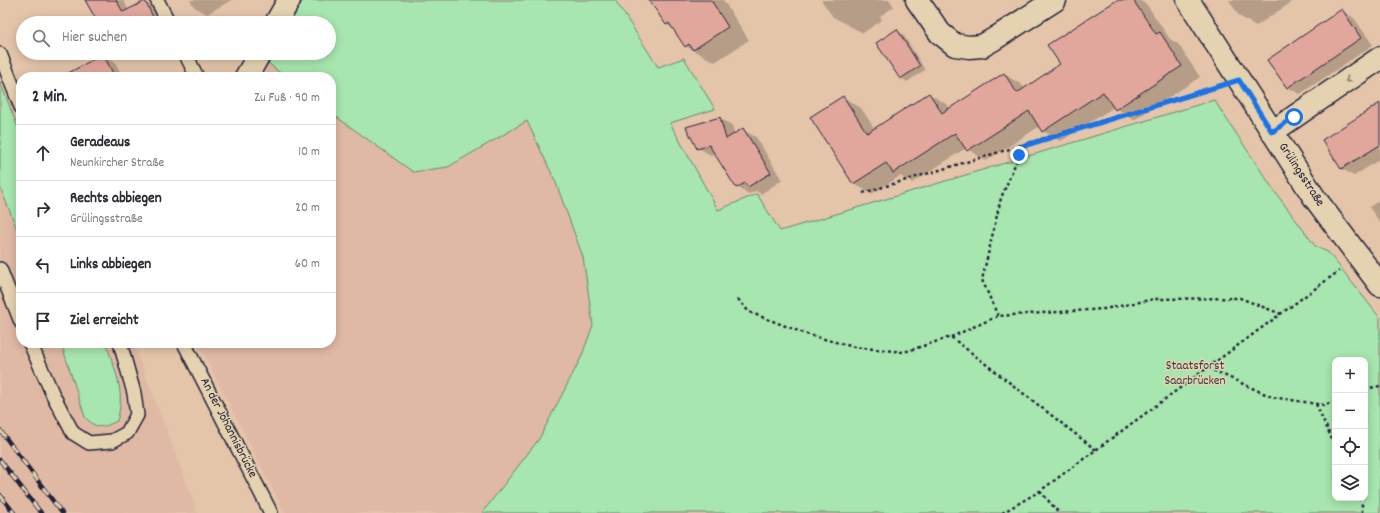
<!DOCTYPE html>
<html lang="de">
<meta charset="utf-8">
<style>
body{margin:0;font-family:Dekko,sans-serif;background:#f2f2f3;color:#2b2b33}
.controls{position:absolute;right:12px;bottom:12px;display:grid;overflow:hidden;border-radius:8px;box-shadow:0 2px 10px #0003}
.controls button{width:36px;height:36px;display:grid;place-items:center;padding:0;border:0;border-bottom:1px solid #e1e1e2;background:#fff;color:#2b2b33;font:20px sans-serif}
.stop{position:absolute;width:12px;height:12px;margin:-9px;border:3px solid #1a73e8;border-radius:50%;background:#fff}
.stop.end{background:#1a73e8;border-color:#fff;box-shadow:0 1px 4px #0008}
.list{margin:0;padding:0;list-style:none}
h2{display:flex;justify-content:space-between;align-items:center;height:52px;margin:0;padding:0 16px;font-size:17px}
h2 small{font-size:13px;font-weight:400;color:#7c7c81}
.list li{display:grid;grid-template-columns:26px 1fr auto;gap:12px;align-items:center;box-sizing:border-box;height:56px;padding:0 16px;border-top:1px solid #e1e1e2}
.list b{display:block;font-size:15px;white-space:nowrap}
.list p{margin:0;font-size:13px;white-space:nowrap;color:#7c7c81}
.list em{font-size:13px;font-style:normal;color:#7c7c81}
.icon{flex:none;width:22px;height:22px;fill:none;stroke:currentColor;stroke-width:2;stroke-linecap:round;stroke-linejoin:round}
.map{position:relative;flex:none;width:1380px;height:513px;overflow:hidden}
.search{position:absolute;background:#fff;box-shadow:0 2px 10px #0003;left:16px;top:16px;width:320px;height:44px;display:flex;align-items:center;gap:10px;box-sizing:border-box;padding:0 14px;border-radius:22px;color:#7c7c81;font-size:15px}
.panel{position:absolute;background:#fff;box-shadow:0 2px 10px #0003;left:16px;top:72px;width:320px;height:276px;border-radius:16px}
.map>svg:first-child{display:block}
.built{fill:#dfb9a4}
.green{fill:#a7e6ae;stroke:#648474;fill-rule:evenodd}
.shadow{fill:#0003}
.building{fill:#e1a79c;stroke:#22223b}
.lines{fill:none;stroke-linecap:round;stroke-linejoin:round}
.lane-casing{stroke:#22223b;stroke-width:16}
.street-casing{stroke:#22223b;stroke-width:25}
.path{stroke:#22223b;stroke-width:2.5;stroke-dasharray:3 3;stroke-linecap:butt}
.lane{stroke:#e5d2b0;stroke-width:13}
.street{stroke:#e5d2b0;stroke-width:22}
.rail-casing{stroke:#22223b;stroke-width:4.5}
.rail{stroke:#e5d2b0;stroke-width:3;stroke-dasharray:9;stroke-linecap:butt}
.oneway{stroke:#847a76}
.route{stroke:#1a73e8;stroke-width:5}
.labels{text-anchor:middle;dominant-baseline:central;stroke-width:3;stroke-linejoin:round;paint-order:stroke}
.street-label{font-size:13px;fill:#22223b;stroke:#e5d2b0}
.park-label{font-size:13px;fill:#363f4c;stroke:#e5d2b0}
</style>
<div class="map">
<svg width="1380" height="513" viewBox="0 0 1380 513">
<rect width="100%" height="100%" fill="#e4c5aa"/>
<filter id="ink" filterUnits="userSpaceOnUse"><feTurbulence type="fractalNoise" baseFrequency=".025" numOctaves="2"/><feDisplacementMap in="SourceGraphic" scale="8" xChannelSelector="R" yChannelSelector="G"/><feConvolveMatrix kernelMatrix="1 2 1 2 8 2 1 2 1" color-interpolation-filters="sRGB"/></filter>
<g filter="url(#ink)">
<!-- built -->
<g class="built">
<polygon points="267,62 285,77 260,77"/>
<polygon points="331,113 413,172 448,167 527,120 556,183 583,257 593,325 581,358 539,439 482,513 285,513 198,343 331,343"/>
<polygon points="0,187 21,239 21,343 61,343 85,417 120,388 108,349 133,343 198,513 0,513"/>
</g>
<!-- green -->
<g class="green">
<path d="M303,0H615L658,67L684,58L715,109L670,123L718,210L757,194L780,231L1214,100L1275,192L1316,247L1328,252L1380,318V513H482L539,439L581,358L593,325L583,257L556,183L527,121L448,167L413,172L331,113V77H285L267,62L273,53H329V23H290ZM1335,360H1365V498H1335Z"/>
<polygon points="0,82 21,135 21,239 0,187"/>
<path d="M61,343H106C115,371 126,391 117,421C102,428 97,430 85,417Z"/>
</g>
<!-- shadow -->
<g class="shadow">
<polygon points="86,0 123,0 129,10 145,2 155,9 163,23 99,23"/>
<polygon points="190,0 232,0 207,14 194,7"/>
<polygon points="650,0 723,0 749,40 715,62 685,46 674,29 667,25"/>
<polygon points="821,0 890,0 894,7 880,16 882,20 863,33 833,17"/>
<polygon points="1119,0 1139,0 1147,5 1170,39 1178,44 1200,77 1134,120 1114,107 1061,141 1043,131 1040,126 986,161 966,148 912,183 900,176 872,194 854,184 811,118 843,97 861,108 875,129 929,94 948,105 950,109 1004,74 1022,85 1025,89 1062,65"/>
<polygon points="1229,0 1295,0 1256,26 1239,16"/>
<polygon points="1342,11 1354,18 1373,45 1300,94 1287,87"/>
<polygon points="897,31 903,34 925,70 907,82 901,78"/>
<polygon points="103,55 115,62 123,77 78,77"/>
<polygon points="1380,104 1380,159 1354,176 1342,169 1324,140"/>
<polygon points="719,118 732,125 735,135 743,130 756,137 782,180 761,194 756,191 749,194 737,187 716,153 711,155 698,148"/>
<polygon points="1380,200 1380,223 1369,207"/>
</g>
<!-- building -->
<g class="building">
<polygon points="85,0 116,0 123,12 145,1 156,23 98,23"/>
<polygon points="649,0 711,0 728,27 693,50 689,44 685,47 669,23 666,25"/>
<polygon points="1117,0 1133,0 1156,34 1160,32 1182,66 1115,110 1103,92 1042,132 1029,111 967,151 955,133 893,173 886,163 853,184 810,117 843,96 867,133 929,93 942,113 1004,73 1017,93 1060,64 1047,45"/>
<polygon points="1342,9 1361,38 1287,88 1267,60"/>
<polygon points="897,29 920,66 900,79 876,43"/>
<polygon points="103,54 115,77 61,77"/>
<polygon points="1380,103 1380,145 1341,169 1322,140"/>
<polygon points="720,117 726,139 743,128 771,173 748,187 745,183 736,188 709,145 697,149 686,127"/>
</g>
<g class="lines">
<!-- lane casing -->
<g class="lane-casing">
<g id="lane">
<polyline points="157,0 169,23"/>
<polyline points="185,53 197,77"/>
<polyline points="0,54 21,107"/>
<polyline points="0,269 21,322"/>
<polyline points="30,343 53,395 73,433 89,443 112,441 127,433 137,415 134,393 120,343"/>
<polyline points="184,343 271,513"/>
</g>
</g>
<!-- street casing -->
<g class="street-casing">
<g id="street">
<polyline points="917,0 940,33 955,45 969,47 982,46 994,39 1055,0"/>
<polyline points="1188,0 1314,197 1380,285"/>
<polyline points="276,23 289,0"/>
<polyline points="246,77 260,53"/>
<polyline points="1272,132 1380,58"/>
</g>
</g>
<!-- path -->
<g class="path">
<polyline points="863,193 1216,87"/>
<polyline points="738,299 749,312 809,335 854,347 904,352 951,337 1096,450"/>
<polyline points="998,316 982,280 1001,198 1019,155 1020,147"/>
<polyline points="951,337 998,316 1104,309 1155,299 1240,298 1281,314"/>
<polyline points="1208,368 1272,397 1324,405 1335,401"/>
<polyline points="1365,389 1380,386"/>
<polyline points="1316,404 1335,446"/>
<polyline points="1040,491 1059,513"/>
<polyline points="1359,498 1362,505 1362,513"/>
<polyline points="1002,513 1040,491 1339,271"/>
</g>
<!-- lane -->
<use href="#lane" class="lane"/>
<!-- street -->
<use href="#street" class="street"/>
<!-- rail casing -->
<g class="rail-casing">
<g id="rail">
<polyline points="0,430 62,513"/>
<polyline points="0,460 41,513"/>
<polyline points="0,495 14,513"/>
</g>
</g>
<!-- rail -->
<use href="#rail" class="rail"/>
</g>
<!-- one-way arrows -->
<defs><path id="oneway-chevron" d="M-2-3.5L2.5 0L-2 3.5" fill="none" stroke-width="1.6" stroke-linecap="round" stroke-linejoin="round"/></defs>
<use class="oneway" href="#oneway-chevron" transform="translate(1348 80) rotate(146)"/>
</g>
<g class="lines" filter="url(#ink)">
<!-- route -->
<polyline class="route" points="1019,155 1020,147 1239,80 1272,132 1294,117"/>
</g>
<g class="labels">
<!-- street labels -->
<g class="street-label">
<text transform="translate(1301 175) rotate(57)">Grülingsstraße</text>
<text transform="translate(228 428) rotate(63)">An der Johannisbrücke</text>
</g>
<!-- park labels -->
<g class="park-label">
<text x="1195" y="366">Staatsforst<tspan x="1195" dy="15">Saarbrücken</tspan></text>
</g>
</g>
</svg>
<div class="controls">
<button>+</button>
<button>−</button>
<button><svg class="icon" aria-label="locate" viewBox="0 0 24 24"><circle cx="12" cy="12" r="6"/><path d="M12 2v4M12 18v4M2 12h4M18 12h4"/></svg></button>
<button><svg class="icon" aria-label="layers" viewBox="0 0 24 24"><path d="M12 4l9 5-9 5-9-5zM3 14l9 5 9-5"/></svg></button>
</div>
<div class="stop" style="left:1294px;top:117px"></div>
<div class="stop end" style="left:1019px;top:155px"></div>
<div class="search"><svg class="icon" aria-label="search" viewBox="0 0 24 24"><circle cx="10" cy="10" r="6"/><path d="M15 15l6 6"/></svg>Hier suchen</div>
<section class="panel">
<h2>2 Min.<small>Zu Fuß · 90 m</small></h2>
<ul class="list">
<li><svg class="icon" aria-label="ahead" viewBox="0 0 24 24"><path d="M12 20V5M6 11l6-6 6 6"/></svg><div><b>Geradeaus</b><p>Neunkircher Straße</p></div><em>10 m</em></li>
<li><svg class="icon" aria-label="right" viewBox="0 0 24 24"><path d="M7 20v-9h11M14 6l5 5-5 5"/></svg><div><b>Rechts abbiegen</b><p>Grülingsstraße</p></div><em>20 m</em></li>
<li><svg class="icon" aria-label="left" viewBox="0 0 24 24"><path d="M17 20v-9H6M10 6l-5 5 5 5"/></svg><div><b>Links abbiegen</b></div><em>60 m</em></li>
<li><svg class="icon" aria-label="arrive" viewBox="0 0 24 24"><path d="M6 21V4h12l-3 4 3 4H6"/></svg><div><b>Ziel erreicht</b></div></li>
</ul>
</section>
</div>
